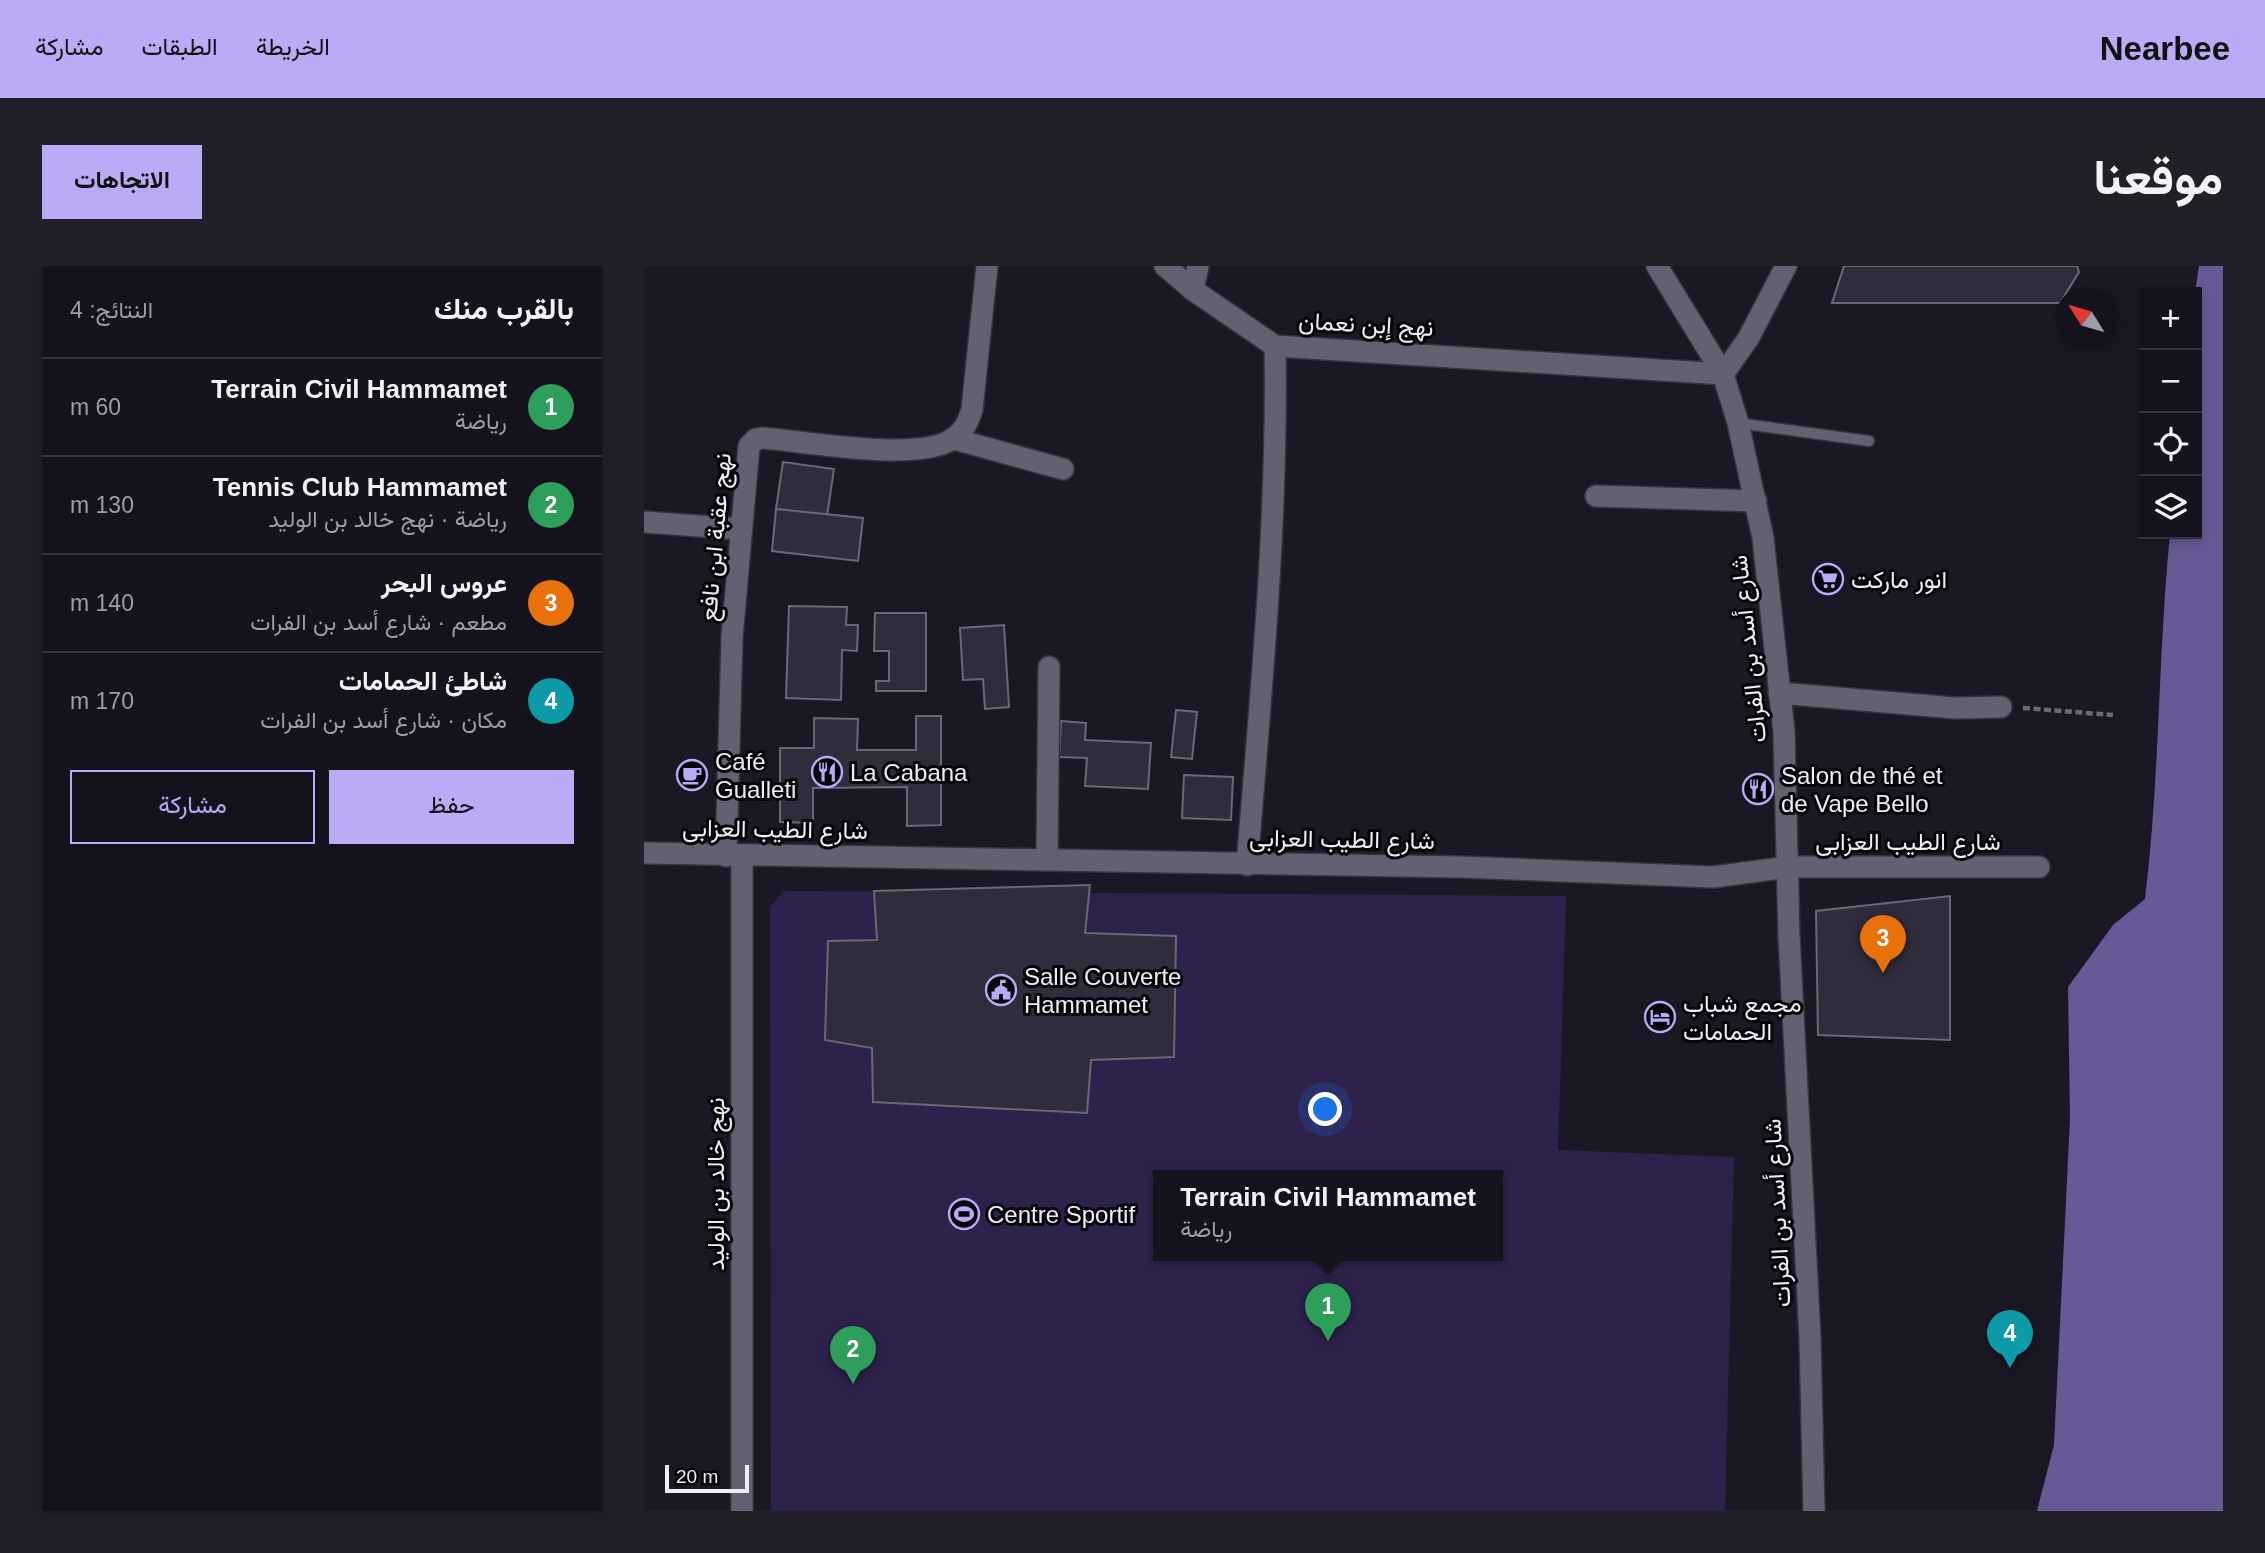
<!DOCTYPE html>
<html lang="ar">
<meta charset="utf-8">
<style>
body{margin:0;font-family:Arial,Vazirmatn,sans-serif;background:#212029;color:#f1f3f6;direction:rtl}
.controls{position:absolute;right:21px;top:21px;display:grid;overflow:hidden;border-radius:0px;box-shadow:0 4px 10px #0003}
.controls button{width:63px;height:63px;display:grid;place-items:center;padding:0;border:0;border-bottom:2px solid #33323b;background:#14121c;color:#f1f3f6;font:35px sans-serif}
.compass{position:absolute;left:1411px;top:21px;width:63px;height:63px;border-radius:50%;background:#14121c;box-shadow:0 4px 10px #0003;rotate:307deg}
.scale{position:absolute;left:21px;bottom:18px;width:84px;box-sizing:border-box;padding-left:7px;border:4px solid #efeef7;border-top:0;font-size:19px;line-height:24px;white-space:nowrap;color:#efeef7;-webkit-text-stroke:5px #06050a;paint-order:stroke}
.you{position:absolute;left:682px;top:844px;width:24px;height:24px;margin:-18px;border:5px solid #fff;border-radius:50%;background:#1a73e8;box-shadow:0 0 0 10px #1a73e833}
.badge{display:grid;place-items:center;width:46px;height:46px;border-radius:50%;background:#bbaaf6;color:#fff;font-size:23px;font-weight:700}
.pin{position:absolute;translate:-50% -58px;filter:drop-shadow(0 2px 4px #0008)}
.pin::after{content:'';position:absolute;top:37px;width:24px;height:21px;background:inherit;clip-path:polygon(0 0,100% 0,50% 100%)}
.popup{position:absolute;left:509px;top:904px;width:350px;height:91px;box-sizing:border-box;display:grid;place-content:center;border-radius:0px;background:#14121c;filter:drop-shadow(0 2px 5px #0005);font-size:23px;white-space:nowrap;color:#9d9ea3}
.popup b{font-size:26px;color:#f1f3f6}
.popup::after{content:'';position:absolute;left:50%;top:100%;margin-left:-14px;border:14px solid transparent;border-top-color:#14121c}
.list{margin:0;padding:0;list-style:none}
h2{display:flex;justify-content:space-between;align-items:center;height:91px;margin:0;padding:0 28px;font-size:30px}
h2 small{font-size:23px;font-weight:400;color:#9d9ea3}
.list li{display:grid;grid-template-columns:46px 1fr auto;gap:21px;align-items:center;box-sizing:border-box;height:98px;padding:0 28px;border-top:2px solid #33323b}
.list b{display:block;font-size:26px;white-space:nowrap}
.list p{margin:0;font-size:23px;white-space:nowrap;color:#9d9ea3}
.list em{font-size:23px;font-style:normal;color:#9d9ea3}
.actions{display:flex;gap:14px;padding:21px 28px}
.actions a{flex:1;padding:16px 0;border:2px solid #bbaaf6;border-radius:0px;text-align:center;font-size:24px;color:#bbaaf6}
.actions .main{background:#bbaaf6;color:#111}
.icon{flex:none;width:38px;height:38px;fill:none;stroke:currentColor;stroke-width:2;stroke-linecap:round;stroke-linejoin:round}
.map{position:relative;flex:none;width:1579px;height:1245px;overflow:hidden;direction:ltr;border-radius:0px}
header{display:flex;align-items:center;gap:42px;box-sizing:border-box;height:98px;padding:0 35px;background:#bbaaf6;color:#111}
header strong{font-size:33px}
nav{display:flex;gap:38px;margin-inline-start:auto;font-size:24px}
.intro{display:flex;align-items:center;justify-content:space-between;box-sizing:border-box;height:168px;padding:0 42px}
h1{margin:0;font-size:49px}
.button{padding:18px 32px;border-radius:0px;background:#bbaaf6;color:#111;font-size:24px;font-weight:700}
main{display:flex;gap:42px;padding:0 42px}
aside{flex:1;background:#14121c;border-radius:0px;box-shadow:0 4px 10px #0003}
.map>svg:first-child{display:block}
.green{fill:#2e224c;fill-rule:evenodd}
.water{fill:#685996}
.building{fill:#2f2c3b;stroke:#6a6778;stroke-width:2}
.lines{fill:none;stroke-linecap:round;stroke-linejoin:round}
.lane-casing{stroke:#35333d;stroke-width:13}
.street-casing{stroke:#35333d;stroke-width:24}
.secondary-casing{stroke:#35333d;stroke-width:24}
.path{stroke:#6d6a76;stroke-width:4.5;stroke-dasharray:7 3.5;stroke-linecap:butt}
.lane{stroke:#636071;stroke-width:10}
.street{stroke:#636071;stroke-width:21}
.secondary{stroke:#636071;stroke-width:21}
.labels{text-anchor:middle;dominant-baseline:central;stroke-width:6;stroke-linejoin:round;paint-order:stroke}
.street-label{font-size:24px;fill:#efeef7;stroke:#06050a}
.poi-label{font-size:24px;fill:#efeef7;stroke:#06050a;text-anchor:start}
</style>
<header>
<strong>Nearbee</strong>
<nav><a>الخريطة</a><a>الطبقات</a><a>مشاركة</a></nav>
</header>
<div class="intro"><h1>موقعنا</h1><a class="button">الاتجاهات</a></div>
<main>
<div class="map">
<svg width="1579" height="1245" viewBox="0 0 1579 1245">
<rect width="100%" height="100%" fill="#1b1826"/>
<!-- green -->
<path class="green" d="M140,625L922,630L914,884L1090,891L1081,1245H127L126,641ZM514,909H854V989H514Z"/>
<!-- water -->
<path class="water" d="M1555,0H1579V1245H1393L1410,1179L1426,853L1424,721L1469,659L1501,633C1516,511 1514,389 1526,268H1553L1551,26Z"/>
<!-- building -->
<g class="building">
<polygon points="1200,0 1433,0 1435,6 1416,37 1188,37"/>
<polygon points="139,196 190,203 183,250 132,243"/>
<polygon points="132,243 219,252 214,295 128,285"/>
<polygon points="145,340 203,341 202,359 214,359 213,385 198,384 197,434 142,432"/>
<polygon points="231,347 282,347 282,425 232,425 232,415 245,415 245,385 230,385"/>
<polygon points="360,359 365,441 341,443 339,413 319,414 316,362"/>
<polygon points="532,444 553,446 548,493 527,491"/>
<polygon points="272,450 297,450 297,559 263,560 263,521 169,522 169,557 136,556 136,482 170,482 170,452 214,453 213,484 272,484"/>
<polygon points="417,455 442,457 441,474 507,477 504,523 441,520 443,492 415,491"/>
<polygon points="540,509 589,511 587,554 538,552"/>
<polygon points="446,619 441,667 532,670 530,791 447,794 443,847 229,836 228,782 181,774 184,675 233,674 230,625"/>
<polygon points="1306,630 1306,774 1174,769 1172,645"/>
</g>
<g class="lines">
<!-- lane casing -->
<g class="lane-casing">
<polyline id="lane" points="1094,157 1225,175"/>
</g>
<!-- street casing -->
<g class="street-casing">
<g id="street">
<polyline points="521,0 549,24 631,80"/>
<polyline points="549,24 554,0"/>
<polyline points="310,173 419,203"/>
<polyline points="952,230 1112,235"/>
<polyline points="0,256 96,263"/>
<polyline points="1135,427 1311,442 1357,441"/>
<polyline points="0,587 817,601 1069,611 1144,601 1395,601"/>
<path d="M82,590L88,371L105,180L112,173L118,172C161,175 279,198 311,171C321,164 324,155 328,144L343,0"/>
<polyline points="98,590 98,1245"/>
<polyline points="403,593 405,401"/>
<path d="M603,599C617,427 634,253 631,80L1079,108L1104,73L1142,0"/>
</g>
</g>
<!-- secondary casing -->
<g class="secondary-casing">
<polyline id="secondary" points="1013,0 1079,108 1094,157 1119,272 1140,466 1145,670 1166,1072 1170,1245"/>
</g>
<!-- path -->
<polyline class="path" points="1379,442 1469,449"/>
<!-- lane -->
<use href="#lane" class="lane"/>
<!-- street -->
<use href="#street" class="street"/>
<!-- secondary -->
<use href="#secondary" class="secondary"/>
</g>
<!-- icons -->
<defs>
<g id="supermarket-ring" transform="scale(1.575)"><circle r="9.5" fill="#06050a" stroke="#bbaaf6" stroke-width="1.5"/><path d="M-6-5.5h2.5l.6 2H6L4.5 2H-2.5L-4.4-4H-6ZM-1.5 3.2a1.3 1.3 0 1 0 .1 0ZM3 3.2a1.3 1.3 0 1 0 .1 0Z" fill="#bbaaf6"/></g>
<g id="restaurant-ring" transform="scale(1.575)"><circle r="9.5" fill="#06050a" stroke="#bbaaf6" stroke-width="1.5"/><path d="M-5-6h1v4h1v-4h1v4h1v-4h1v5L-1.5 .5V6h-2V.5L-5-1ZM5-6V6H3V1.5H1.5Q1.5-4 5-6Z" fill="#bbaaf6"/></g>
<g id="cafe-ring" transform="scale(1.575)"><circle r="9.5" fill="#06050a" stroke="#bbaaf6" stroke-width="1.5"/><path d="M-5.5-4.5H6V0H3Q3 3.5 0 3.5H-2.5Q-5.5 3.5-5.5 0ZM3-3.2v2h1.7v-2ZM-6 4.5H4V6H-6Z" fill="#bbaaf6"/></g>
<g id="civic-ring" transform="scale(1.575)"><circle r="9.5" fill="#06050a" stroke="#bbaaf6" stroke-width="1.5"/><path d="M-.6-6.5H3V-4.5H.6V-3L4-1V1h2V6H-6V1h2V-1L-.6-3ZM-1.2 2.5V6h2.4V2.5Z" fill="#bbaaf6"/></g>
<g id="hotel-ring" transform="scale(1.575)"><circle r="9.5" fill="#06050a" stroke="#bbaaf6" stroke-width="1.5"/><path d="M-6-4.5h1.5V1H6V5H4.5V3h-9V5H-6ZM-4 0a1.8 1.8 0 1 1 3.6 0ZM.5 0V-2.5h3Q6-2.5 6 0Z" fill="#bbaaf6"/></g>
<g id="stadium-ring" transform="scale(1.575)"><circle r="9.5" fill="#06050a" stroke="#bbaaf6" stroke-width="1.5"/><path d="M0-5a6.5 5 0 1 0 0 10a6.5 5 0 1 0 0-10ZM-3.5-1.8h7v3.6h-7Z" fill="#bbaaf6"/></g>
</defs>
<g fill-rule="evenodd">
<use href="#supermarket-ring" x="1184" y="313"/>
<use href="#restaurant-ring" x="183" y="506"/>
<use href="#cafe-ring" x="48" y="509"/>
<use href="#restaurant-ring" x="1114" y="523"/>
<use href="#civic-ring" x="357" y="724"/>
<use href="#hotel-ring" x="1016" y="751"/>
<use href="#stadium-ring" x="320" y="948"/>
</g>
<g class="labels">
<!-- street labels -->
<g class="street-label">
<text transform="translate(722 58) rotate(3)">نهج إبن نعمان</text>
<text transform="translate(71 271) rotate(-85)">نهج عقبة ابن نافع</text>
<text transform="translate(1104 383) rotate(-96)">شارع أسد بن الفرات</text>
<text transform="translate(131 563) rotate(1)">شارع الطيب العزابى</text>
<text transform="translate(698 573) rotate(1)">شارع الطيب العزابى</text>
<text x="1264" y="575">شارع الطيب العزابى</text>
<text transform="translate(71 918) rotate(-90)">نهج خالد بن الوليد</text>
<text transform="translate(1133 947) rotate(-93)">شارع أسد بن الفرات</text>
</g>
<!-- poi labels -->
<g class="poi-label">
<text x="1207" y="313">انور ماركت</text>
<text x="71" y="495">Café<tspan x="71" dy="28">Gualleti</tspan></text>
<text x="206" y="506">La Cabana</text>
<text x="1137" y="509">Salon de thé et<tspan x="1137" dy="28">de Vape Bello</tspan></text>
<text x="380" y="710">Salle Couverte<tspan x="380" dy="28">Hammamet</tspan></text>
<text x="1039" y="737">مجمع شباب<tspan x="1039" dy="28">الحمامات</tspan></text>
<text x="343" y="948">Centre Sportif</text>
</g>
</g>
</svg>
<div class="controls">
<button>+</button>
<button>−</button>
<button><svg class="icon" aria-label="locate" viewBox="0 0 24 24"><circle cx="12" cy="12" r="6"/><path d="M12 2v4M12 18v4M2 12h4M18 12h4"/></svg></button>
<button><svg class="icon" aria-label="layers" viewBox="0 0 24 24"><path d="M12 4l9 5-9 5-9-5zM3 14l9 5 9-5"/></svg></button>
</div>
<svg class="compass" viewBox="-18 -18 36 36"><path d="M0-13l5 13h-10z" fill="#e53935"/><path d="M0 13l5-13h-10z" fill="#9d9ea3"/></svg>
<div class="scale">20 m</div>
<div class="you"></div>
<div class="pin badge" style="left:684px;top:1075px;background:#2e9e5b">1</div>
<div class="popup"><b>Terrain Civil Hammamet</b>رياضة</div>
<div class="pin badge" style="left:209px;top:1118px;background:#2e9e5b">2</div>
<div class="pin badge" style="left:1239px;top:707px;background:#e8710a">3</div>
<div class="pin badge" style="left:1366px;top:1102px;background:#0f9aa8">4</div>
</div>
<aside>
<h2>بالقرب منك<small>النتائج: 4</small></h2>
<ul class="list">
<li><span class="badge" style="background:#2e9e5b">1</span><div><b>Terrain Civil Hammamet</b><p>رياضة</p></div><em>60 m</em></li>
<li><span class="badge" style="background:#2e9e5b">2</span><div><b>Tennis Club Hammamet</b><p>رياضة · نهج خالد بن الوليد</p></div><em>130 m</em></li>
<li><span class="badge" style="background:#e8710a">3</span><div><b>عروس البحر</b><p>مطعم · شارع أسد بن الفرات</p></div><em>140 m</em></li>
<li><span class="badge" style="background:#0f9aa8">4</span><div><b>شاطئ الحمامات</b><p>مكان · شارع أسد بن الفرات</p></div><em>170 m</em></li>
</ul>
<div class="actions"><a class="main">حفظ</a><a>مشاركة</a></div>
</aside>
</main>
